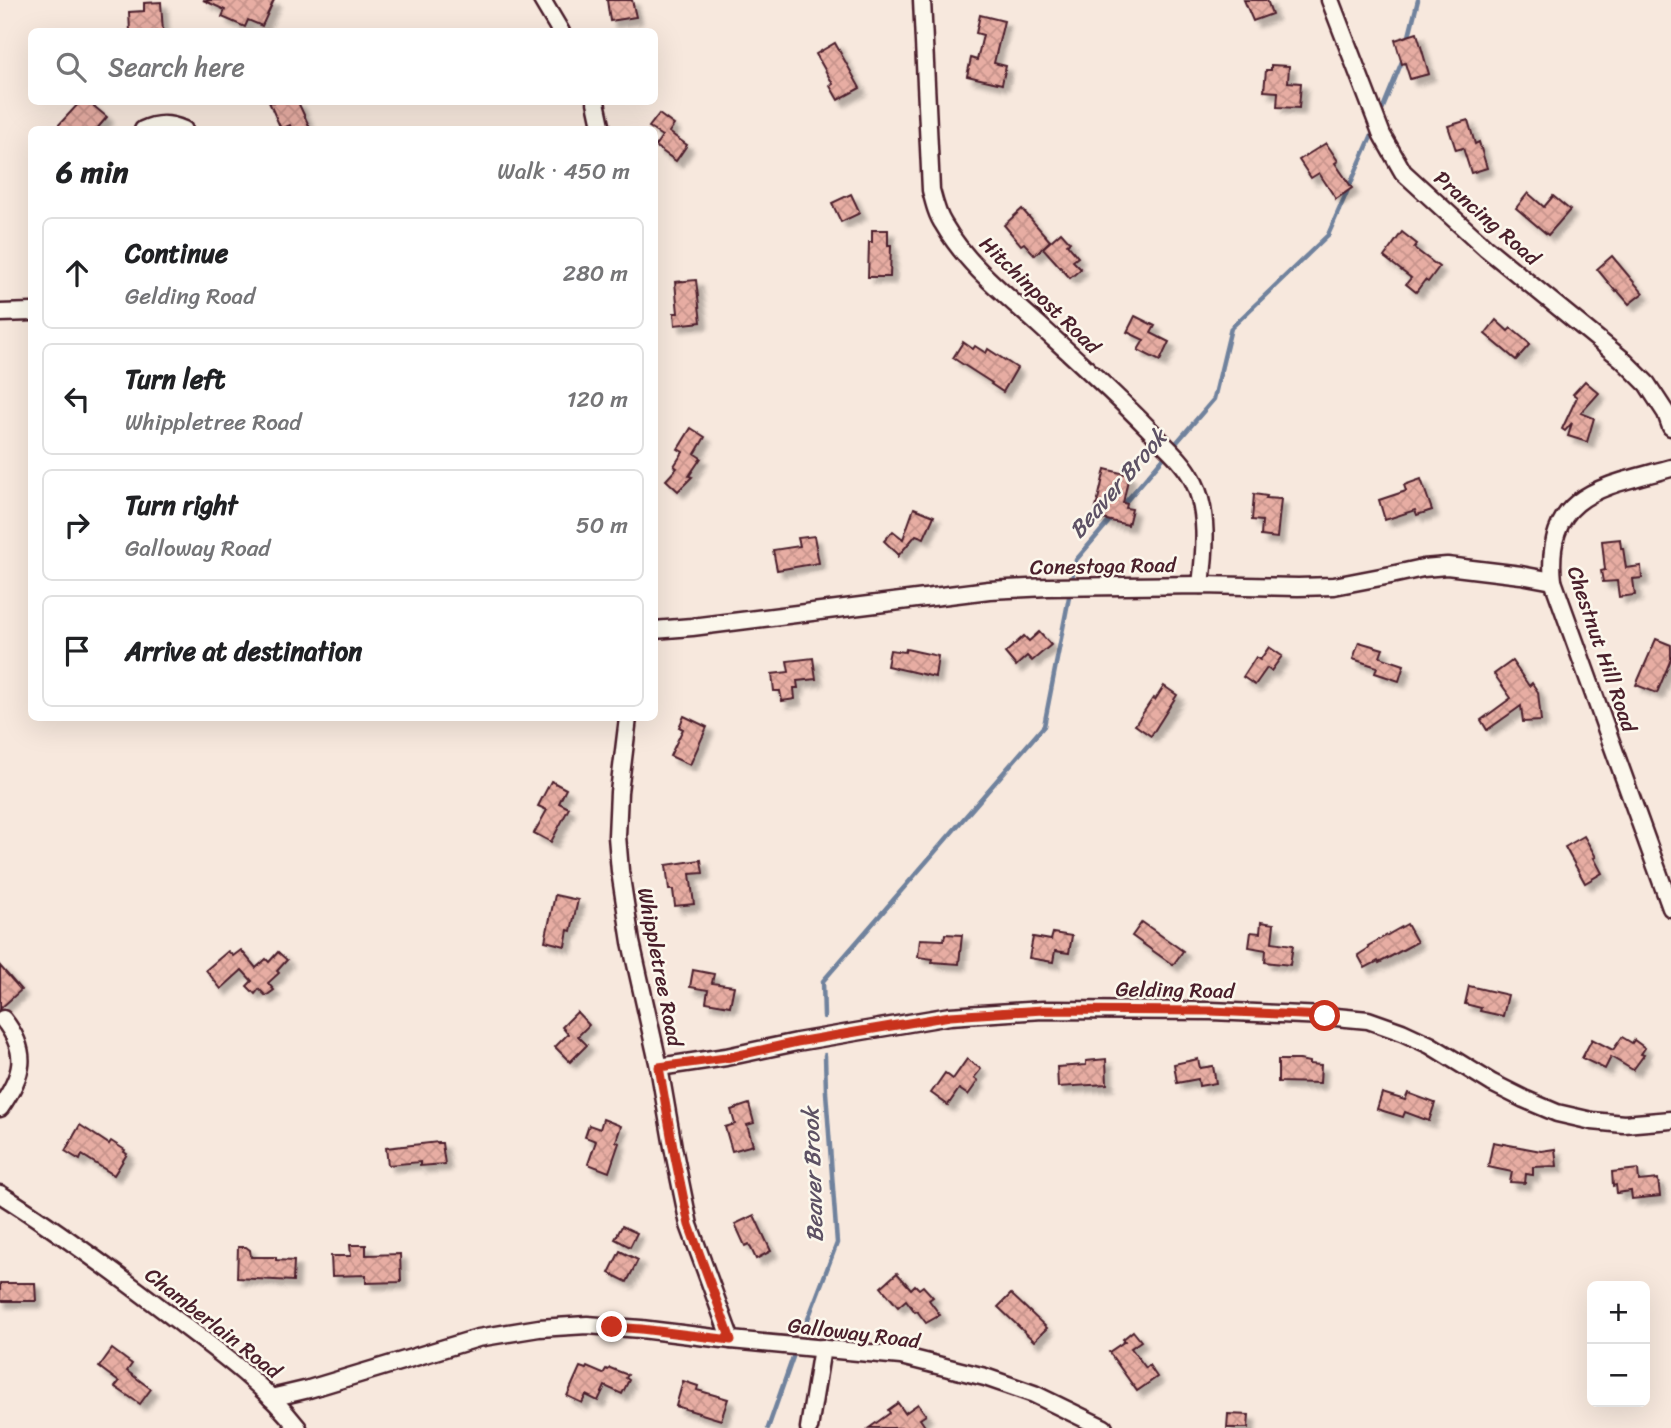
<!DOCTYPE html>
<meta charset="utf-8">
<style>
body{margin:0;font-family:Sriracha,sans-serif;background:#f2f2f2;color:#202124}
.controls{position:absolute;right:21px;bottom:21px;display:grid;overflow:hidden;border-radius:10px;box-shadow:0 7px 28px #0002}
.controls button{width:63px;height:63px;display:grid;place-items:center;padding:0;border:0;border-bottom:2px solid #e0e0e0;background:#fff;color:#202124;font:35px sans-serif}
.stop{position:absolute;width:21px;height:21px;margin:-16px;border:5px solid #c8321e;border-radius:50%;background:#fff}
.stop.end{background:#c8321e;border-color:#fff;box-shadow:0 2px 7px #0008}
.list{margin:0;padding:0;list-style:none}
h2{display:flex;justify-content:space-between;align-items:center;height:91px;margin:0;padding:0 28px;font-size:30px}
h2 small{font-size:23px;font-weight:400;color:#757577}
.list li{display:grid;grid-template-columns:46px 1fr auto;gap:21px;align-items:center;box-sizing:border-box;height:112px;margin:0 14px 14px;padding:0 14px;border:2px solid #e0e0e0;border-radius:10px}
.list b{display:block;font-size:26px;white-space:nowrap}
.list p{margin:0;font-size:23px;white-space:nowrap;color:#757577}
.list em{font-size:23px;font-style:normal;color:#757577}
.icon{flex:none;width:38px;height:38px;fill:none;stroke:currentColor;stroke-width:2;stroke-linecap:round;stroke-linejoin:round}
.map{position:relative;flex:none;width:1671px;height:1428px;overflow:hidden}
.search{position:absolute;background:#fff;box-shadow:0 7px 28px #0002;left:28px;top:28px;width:630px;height:77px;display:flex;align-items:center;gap:18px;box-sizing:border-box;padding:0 24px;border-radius:10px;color:#757577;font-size:26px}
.panel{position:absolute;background:#fff;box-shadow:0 7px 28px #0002;left:28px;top:126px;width:630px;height:595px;border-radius:10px}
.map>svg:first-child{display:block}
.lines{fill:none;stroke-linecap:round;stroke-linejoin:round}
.stream{stroke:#70829d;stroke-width:4.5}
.building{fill:url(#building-cross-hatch);stroke:#4a1f2b;stroke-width:2;filter:url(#shadow)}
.street-casing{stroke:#4a1f2b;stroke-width:21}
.street{stroke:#fbf7ec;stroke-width:16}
.route{stroke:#c8321e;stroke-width:9}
.labels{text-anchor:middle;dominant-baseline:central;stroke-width:5;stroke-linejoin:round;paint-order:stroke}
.street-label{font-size:21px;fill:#4a1f2b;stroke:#fbf7ec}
.water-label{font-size:23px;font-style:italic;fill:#5d5164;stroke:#fbf7ec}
</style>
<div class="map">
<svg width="1671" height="1428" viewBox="0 0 1671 1428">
<defs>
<pattern id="building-cross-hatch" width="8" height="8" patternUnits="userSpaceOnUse" patternTransform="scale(1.75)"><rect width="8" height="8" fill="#e7ada3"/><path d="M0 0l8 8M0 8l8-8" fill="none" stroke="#c8948c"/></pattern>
<filter id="shadow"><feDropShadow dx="6" dy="6" stdDeviation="2" flood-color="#0004"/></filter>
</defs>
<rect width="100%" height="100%" fill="#f7e8dd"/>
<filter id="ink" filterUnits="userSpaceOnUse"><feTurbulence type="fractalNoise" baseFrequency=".0143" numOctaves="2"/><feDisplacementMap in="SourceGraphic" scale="14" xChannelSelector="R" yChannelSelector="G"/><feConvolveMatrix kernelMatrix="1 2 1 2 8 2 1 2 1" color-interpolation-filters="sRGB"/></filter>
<g filter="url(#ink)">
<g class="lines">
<!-- stream -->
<g class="stream">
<polyline points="1408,40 1418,0"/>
<polyline points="1380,115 1403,59"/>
<polyline points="1122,506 1214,399 1231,328 1328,235 1374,130"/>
<polyline points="1071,583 1076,560 1112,518"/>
<polyline points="824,1017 823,981 1044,726 1070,592"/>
<polyline points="803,1332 837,1243 826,1092 825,1055"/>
<polyline points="768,1428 793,1357"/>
</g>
</g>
<!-- building -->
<g class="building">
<polygon points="203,0 274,0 262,26 248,20 245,27 222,17 225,10"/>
<polygon points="607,0 632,0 636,17 610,21"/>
<polygon points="1244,0 1267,0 1272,14 1253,21"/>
<polygon points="161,2 163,32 130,32 129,12 144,11 144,3"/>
<polygon points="980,15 1004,21 994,63 1006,66 1002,84 967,76 971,58 977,60 983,35 976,33"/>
<polygon points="1417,33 1429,74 1410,79 1405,63 1402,64 1395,40"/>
<polygon points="835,43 860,88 838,100 830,86 833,84 816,54"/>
<polygon points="1271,65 1289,66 1288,82 1301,83 1299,108 1277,107 1278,92 1264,91 1266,70 1271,70"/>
<polygon points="80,102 89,102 107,117 96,130 54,130"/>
<polygon points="269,102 298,102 311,130 292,130 290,125 281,129"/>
<polygon points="659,114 674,125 669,132 687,145 676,161 655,146 662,136 654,131 654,130 649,127"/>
<polygon points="1468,120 1475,144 1479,142 1487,168 1471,173 1463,148 1456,150 1448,126"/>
<polygon points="1326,143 1338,161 1335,163 1352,188 1336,199 1319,173 1311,178 1299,160"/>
<polygon points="1528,193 1544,207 1553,196 1570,210 1548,235 1516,208"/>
<polygon points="851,194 860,213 841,222 832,203"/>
<polygon points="1022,209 1050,241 1035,255 1024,243 1021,245 1004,225"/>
<polygon points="872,230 888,230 888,245 891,245 890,277 868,277 869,242 872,242"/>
<polygon points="1061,232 1070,242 1067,244 1078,257 1073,261 1081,269 1070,278 1043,248"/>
<polygon points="1402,232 1417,244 1414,248 1439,267 1428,282 1425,280 1416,292 1406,284 1411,278 1384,257"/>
<polygon points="1612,256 1643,293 1629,304 1617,290 1616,292 1597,269"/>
<polygon points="696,280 701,322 675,325 674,313 678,313 675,282"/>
<polygon points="1135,316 1155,326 1151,333 1169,342 1160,361 1138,350 1144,340 1127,332"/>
<polygon points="1496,320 1508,331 1511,328 1530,344 1516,360 1485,334"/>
<polygon points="963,342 973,349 975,346 986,353 988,349 1017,368 1003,392 991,384 992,383 953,358"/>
<polygon points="1585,381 1599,393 1581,413 1594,418 1587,442 1568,436 1572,423 1565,431 1562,429 1577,397 1573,394"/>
<polygon points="691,428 705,437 695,454 701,458 689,476 692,477 678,491 666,480 677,468 674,466 683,452 678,449"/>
<polygon points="1105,469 1129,475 1123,503 1127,504 1126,508 1132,509 1128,525 1094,517"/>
<polygon points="1421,479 1432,510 1417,515 1415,510 1385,520 1379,500 1406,491 1404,485"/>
<polygon points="1254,494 1267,496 1266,498 1281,499 1277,538 1261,536 1262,521 1252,520"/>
<polygon points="914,508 934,516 924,538 916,535 898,556 898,554 884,541 893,531 903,539"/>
<polygon points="814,536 819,563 777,570 773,550 800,546 798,538"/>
<polygon points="1620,539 1621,548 1623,548 1626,568 1641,566 1642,578 1633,579 1635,595 1619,597 1617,581 1603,582 1601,571 1605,570 1602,541"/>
<polygon points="1039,632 1051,645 1032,661 1027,656 1016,666 1005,653 1024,636 1029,641"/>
<polygon points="1656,639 1671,645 1671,659 1657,693 1636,685"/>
<polygon points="1359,642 1383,649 1380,657 1404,665 1399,681 1375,673 1377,667 1353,659"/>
<polygon points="1269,647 1282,656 1271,671 1267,668 1255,685 1243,677 1256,657 1260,660"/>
<polygon points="906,649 938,656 935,677 887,666 890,650 905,652"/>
<polygon points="813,658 816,679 797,681 798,688 794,688 795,699 782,701 780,691 774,691 772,674 789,672 787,661"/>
<polygon points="1512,661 1529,686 1532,683 1538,692 1541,721 1523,722 1521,706 1487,730 1481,720 1511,698 1494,674"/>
<polygon points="1164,686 1177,695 1151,736 1135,725 1153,698 1155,700"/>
<polygon points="684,716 707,727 690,765 670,756 683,729 679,727"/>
<polygon points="551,781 566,789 559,803 569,808 551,842 534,833 547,810 538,806"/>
<polygon points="1584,836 1596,857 1594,858 1602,873 1585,883 1565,847"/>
<polygon points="701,860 703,873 690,874 694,904 675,906 673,890 669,890 666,865"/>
<polygon points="555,895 578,900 571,931 568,930 565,946 545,941"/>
<polygon points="1142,922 1183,951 1173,965 1132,936"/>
<polygon points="1261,922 1274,924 1272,942 1293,945 1290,965 1265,962 1266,950 1249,947 1251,932 1260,933"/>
<polygon points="1407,924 1417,942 1379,963 1378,961 1365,968 1358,955 1369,948 1368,946"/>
<polygon points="1053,933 1072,936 1069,953 1055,951 1053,962 1029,958 1033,937 1051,940"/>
<polygon points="945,934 962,935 959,964 932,962 933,959 918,957 920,939 944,940"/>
<polygon points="241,950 256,968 266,959 269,962 278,952 287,960 277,971 279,973 268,983 274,990 266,996 259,989 255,994 247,986 252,981 242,970 221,989 206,970 228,951 233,956"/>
<polygon points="0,966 21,990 0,1009"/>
<polygon points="693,970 714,974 712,983 734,986 730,1006 706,1002 708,990 690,987"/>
<polygon points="1469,986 1508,995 1503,1016 1480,1011 1481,1008 1465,1004"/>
<polygon points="577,1012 589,1025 578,1036 587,1045 570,1062 555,1047 568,1034 562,1027"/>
<polygon points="1622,1037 1632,1043 1634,1040 1645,1048 1641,1054 1644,1055 1633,1070 1611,1057 1605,1069 1582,1058 1592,1039 1613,1050"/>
<polygon points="967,1059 981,1069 974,1078 978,1081 968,1095 959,1089 948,1105 931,1093 945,1073 953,1079"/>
<polygon points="1106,1059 1107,1084 1058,1087 1057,1067 1086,1065 1086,1061"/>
<polygon points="1198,1059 1200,1068 1213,1066 1216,1083 1199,1086 1198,1079 1177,1083 1174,1064"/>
<polygon points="1278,1060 1300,1060 1309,1062 1309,1064 1321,1065 1320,1083 1278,1082"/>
<polygon points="1382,1093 1405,1100 1408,1093 1435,1103 1429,1121 1405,1112 1403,1117 1377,1109"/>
<polygon points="749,1104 754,1123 747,1125 753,1145 732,1151 725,1127 735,1124 731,1110"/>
<polygon points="603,1119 621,1126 616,1141 619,1143 609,1172 588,1164 596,1141 585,1137 589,1125 600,1129"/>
<polygon points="80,1125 109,1144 111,1141 125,1150 124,1152 127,1154 114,1175 82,1155 80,1160 65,1151"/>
<polygon points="438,1142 438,1143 442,1143 445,1164 420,1166 420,1162 388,1165 386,1148"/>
<polygon points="1493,1142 1541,1151 1555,1149 1557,1166 1533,1167 1533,1175 1526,1174 1525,1183 1510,1182 1512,1172 1488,1167"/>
<polygon points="1638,1169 1639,1181 1658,1179 1660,1196 1632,1199 1631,1191 1617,1193 1616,1185 1613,1186 1612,1172"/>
<polygon points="754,1215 771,1251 756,1259 749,1244 745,1246 735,1224"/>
<polygon points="622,1226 637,1233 630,1247 615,1239"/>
<polygon points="350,1245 366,1245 366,1255 400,1254 401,1282 366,1283 366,1275 332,1276 331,1256 351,1256"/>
<polygon points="238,1247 246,1247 250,1250 251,1257 276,1257 276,1260 294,1261 293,1281 237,1278"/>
<polygon points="620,1251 638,1260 627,1282 609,1273"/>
<polygon points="897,1273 911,1289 915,1285 919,1289 923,1286 933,1297 929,1300 940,1315 926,1323 917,1311 915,1312 906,1300 898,1307 881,1287"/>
<polygon points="0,1283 35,1283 36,1301 0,1301"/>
<polygon points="1011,1294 1047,1328 1034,1341 998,1307"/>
<polygon points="1133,1331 1141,1341 1131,1348 1146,1368 1149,1365 1157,1377 1137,1391 1109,1352 1125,1341 1123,1339"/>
<polygon points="112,1349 132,1364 127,1371 151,1389 140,1404 115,1387 119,1382 99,1367"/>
<polygon points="580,1367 586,1369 587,1367 603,1374 606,1369 608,1370 610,1368 628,1375 626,1378 629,1380 622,1394 605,1386 598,1401 586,1395 582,1403 567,1396"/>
<polygon points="683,1381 698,1386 697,1390 728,1399 721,1420 676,1406"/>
<polygon points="898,1403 905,1413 918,1404 926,1415 920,1419 926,1428 869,1428 890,1413 888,1410"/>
<polygon points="1228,1414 1249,1415 1248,1428 1227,1428"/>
</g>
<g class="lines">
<!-- street casing -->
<g class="street-casing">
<g id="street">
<polyline points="542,0 561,32"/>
<path d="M922,0L931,190C934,202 937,215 944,225C967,265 1006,295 1039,325C1076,359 1113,392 1148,428C1163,444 1183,460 1193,480C1209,512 1205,551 1201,585"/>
<polyline points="1330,0 1382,135 1403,172 1486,248 1622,359 1647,384 1666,413 1671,427"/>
<polyline points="596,102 602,130"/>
<path d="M143,130C157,123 169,123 184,130"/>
<polyline points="0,313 32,312"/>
<path d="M1671,468C1603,487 1544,493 1553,581L1671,908"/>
<polyline points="654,630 692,627 989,590 1048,587 1201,585 1298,587 1334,586 1391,575 1423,568 1447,566 1521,575 1553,581"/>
<polyline points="628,718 619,792 617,836 620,871 631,942 659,1067 673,1147 689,1225 731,1340"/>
<polyline points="659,1067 726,1057 797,1042 950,1016 1043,1010 1211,1011 1325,1016 1368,1020 1402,1032 1430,1045 1492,1083 1524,1099 1557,1113 1592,1121 1624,1124 1671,1120"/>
<path d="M0,1108C23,1075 30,1053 3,1019"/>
<path d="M0,1194C59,1231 115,1273 170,1315C215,1349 263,1383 298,1428"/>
<polyline points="271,1398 309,1389 478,1338 539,1328 587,1325 641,1329 731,1340 901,1356 985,1377 1034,1394 1104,1428"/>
<polyline points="809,1428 822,1348"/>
</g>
</g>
<!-- street -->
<use href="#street" class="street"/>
</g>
</g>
<g class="lines" filter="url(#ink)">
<!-- route -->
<polyline class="route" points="612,1327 641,1329 731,1340 689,1225 673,1147 659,1067 726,1058 797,1042 950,1016 1043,1010 1211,1011 1325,1016"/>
</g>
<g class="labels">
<!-- street labels -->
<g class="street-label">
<text transform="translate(1487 218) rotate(41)">Prancing Road</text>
<text transform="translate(1040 295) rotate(44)">Hitchinpost Road</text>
<text transform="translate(1103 566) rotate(-1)">Conestoga Road</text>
<text transform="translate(1602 649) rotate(71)">Chestnut Hill Road</text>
<text transform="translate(660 967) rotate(79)">Whippletree Road</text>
<text transform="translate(1175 990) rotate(1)">Gelding Road</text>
<text transform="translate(213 1323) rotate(38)">Chamberlain Road</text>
<text transform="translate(854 1333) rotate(7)">Galloway Road</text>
</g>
<!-- water labels -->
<g class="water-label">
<text transform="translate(1118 484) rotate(-49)">Beaver Brook</text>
<text transform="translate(813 1175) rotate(-92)">Beaver Brook</text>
</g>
</g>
</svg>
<div class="controls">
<button>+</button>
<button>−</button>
</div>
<div class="stop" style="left:1325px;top:1016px"></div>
<div class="stop end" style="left:612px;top:1327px"></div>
<div class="search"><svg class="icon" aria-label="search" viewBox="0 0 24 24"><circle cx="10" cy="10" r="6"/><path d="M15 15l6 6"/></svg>Search here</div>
<section class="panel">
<h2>6 min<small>Walk · 450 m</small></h2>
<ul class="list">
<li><svg class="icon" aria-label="ahead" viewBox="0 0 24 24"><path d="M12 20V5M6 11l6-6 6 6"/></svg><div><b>Continue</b><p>Gelding Road</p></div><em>280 m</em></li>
<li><svg class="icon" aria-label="left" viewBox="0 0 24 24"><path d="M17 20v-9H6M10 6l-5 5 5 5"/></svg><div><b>Turn left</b><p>Whippletree Road</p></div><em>120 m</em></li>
<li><svg class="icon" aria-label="right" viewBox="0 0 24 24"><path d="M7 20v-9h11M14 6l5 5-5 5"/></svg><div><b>Turn right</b><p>Galloway Road</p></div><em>50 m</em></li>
<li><svg class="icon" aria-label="arrive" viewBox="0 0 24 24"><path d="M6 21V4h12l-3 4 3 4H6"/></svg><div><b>Arrive at destination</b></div></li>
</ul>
</section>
</div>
